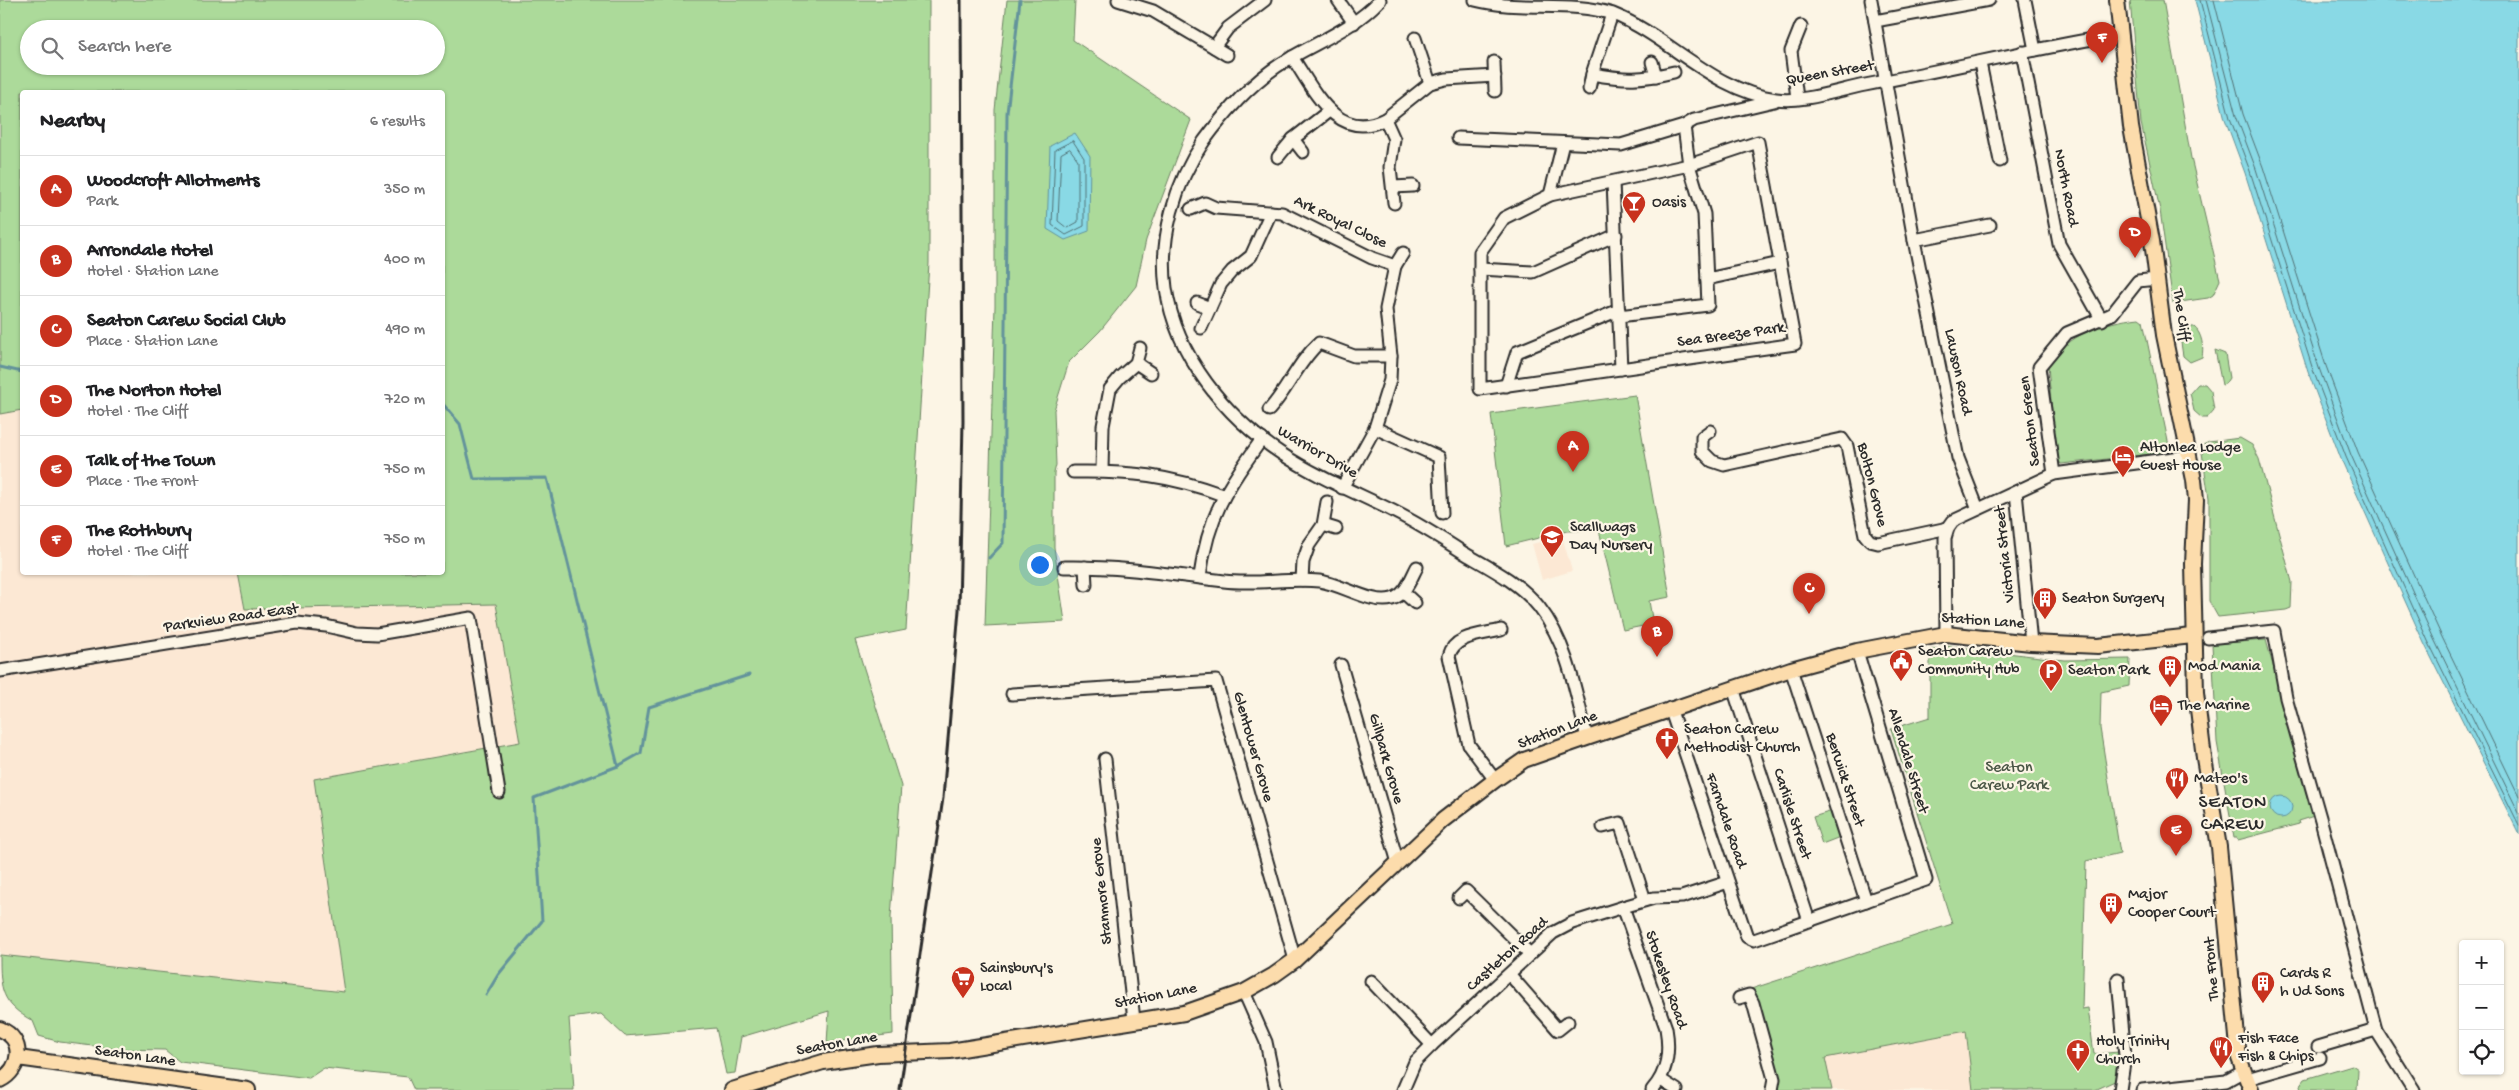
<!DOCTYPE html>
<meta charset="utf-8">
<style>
body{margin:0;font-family:"Gochi Hand",sans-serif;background:#f6f6f6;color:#202124}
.controls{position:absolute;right:15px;bottom:15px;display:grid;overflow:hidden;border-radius:5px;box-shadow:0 1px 4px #0004}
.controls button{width:45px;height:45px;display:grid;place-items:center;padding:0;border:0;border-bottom:1px solid #e0e0e0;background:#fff;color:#202124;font:25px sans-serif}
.you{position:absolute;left:1039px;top:564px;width:18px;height:18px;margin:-12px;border:4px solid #fff;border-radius:50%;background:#1a73e8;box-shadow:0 0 0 8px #1a73e833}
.badge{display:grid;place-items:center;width:32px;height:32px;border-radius:50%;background:#c8321e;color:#fff;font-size:16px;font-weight:700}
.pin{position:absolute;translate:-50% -41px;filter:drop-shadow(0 1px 2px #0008)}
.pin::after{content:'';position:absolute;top:26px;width:18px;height:15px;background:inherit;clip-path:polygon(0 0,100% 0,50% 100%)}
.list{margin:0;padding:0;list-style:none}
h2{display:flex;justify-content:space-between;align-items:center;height:65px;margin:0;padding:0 20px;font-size:21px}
h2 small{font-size:16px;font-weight:400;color:#757577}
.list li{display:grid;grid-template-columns:32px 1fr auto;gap:15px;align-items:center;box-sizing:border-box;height:70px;padding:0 20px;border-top:1px solid #e0e0e0}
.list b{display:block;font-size:19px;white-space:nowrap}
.list p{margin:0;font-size:16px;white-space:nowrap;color:#757577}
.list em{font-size:16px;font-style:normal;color:#757577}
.icon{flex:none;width:28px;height:28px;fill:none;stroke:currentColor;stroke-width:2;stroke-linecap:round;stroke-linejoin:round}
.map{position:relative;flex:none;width:2519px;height:1090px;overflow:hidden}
.search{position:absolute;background:#fff;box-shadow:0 1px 4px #0004;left:20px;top:20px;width:425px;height:55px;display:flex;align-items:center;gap:12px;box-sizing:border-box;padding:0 18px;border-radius:28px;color:#757577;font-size:19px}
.panel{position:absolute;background:#fff;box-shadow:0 1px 4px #0004;left:20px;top:90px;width:425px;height:485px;border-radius:5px}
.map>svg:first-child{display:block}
.built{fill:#fce8d4}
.green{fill:#acda9a;stroke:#6c8262;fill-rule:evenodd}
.water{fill:#89d9e5;stroke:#63939b}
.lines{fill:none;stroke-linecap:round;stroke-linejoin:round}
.shore{stroke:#517175;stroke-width:1}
.stream{stroke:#63939b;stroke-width:3}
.minor-casing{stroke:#2b2b2b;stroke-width:15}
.major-casing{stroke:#2b2b2b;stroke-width:18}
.minor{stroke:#fcf5e5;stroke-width:11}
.major{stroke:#fcdcac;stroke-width:14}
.rail{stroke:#2b2b2b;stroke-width:3}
.labels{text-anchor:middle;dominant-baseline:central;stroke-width:4.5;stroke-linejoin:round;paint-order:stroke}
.street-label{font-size:16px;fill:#2b2b2b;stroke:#fcf5e5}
.poi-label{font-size:16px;fill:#2b2b2b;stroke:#fcf5e5;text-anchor:start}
.park-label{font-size:16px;fill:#4b5747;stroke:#fcf5e5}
.quarter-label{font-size:19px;letter-spacing:1px;fill:#2b2b2b;stroke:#fcf5e5}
</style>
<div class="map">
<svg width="2519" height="1090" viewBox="0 0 2519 1090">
<rect width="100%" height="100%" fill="#fcf5e5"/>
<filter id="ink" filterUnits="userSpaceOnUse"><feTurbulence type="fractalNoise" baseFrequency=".02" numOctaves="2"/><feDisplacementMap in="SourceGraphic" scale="10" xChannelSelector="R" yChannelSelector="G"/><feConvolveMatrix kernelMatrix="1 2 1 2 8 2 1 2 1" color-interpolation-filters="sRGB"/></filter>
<g filter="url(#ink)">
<!-- built -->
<g class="built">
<polygon points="22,410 22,572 238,573 245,609 496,604 520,742 314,779 344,992 0,955 0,414"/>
<polygon points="1562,536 1572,571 1542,580 1532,544"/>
<polygon points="1967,1031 1973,1090 1832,1090 1824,1058"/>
</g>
<!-- green -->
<g class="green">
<path d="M0,0H929V263L906,630L855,640L901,786L891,917L893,1034L827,1043L829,1011L741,1037L735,1073L726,1074L716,1028L625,1036L601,1014L569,1018L574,1090H414L408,1077L324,1068L309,1078L180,1062L165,1050L117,1049L60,1042L39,1036L33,1021C1,1004 0,989 0,955L344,992L314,779L520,742L496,604L245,609L238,573L442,572V92H22V410L0,414ZM29,29H436V66H29Z"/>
<polygon points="1007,0 1075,0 1073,40 1191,120 1146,240 1136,286 1100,331 1069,362 1054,410 1056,465 1054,473 1054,547 1065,622 985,626 995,306 995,110"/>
<polygon points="2130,0 2163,0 2191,158 2220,280 2213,295 2208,298 2173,303 2160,210 2141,123"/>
<path d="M2139,318L2143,321L2169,446L2162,453L2061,464L2056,457L2048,366C2067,334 2103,322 2139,318Z"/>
<path d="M2187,327H2194C2202,333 2204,348 2202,357L2190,362L2183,356L2180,336Z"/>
<polygon points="2215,350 2225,354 2229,378 2225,384 2222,385"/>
<polygon points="2198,384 2205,384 2211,391 2214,410 2207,418 2202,418 2194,411 2190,393"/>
<polygon points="1635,395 1670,597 1649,601 1653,624 1623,630 1599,530 1567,531 1506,546 1491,414"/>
<polygon points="2240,438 2252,445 2259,459 2292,582 2291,608 2286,610 2218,617 2209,601 2209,498 2201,446 2209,442"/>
<polygon points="2266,640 2314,816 2298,821 2299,824 2238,840 2237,838 2234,838 2217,742 2212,644"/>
<polygon points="1951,646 2064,660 2130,659 2129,686 2101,692 2100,728 2120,853 2086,861 2082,1009 2088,1008 2094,1054 2119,1052 2117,1080 2095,1090 1973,1090 1966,1031 1825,1058 1832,1090 1767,1090 1773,1073 1751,989 1952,924 1891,729 1930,717 1930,650"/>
<polygon points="1832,811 1840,837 1822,844 1813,817"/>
<polygon points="2352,1065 2358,1069 2357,1090 2301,1090 2300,1086 2305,1079"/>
</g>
<!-- water -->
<g class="water">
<polygon points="2195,0 2519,0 2519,834 2424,643 2341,459 2308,372 2245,173 2225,119"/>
<polygon points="1075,133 1090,156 1089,231 1065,240 1047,229 1050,146"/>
<circle cx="2281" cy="807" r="11"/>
</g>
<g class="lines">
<!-- shore -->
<g class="shore">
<polyline points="2200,0 2230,118 2250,171 2313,370 2346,457 2428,641 2519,825"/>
<polyline points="2206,0 2236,116 2256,169 2319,368 2351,455 2434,639 2519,813"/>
<polyline points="2214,0 2243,114 2263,167 2326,366 2358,452 2441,635 2519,796"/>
<polygon points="1073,141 1084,158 1084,226 1066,235 1052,225 1055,150"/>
<polygon points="1070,149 1078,160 1078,222 1067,228 1058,221 1061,154"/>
</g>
<!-- stream -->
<g class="stream">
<polyline points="0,367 22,372"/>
<polyline points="442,403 460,424 474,479 547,478 618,766 641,753 649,707 749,675"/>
<polyline points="989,558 1003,543 1007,113 1020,0"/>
<polyline points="486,995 498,975 542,921 534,798 618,766"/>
</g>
<!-- minor casing -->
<g class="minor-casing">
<g id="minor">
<polyline points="1118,0 1153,11 1214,47 1228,28 1265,0"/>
<polyline points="1338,0 1354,23"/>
<path d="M1380,0C1356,26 1324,39 1294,56C1257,76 1228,108 1204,141C1175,183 1159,238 1166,288C1176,357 1226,417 1282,454C1317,477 1355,492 1393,511C1417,523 1441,538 1464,553C1490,568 1520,583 1539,607C1568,644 1576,693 1587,738"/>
<path d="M1475,0C1520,12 1569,0 1613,14C1670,37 1713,91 1776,99C1802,103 1839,90 1865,85C1951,69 2035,48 2121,34"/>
<polyline points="1871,0 1914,240 1958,458 1978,509"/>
<polyline points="2025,0 2035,50"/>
<path d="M1612,14L1592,74C1626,80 1641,80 1674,72"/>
<polyline points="1875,21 1989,0"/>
<polyline points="1415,38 1430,83"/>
<polyline points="1214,47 1227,55"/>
<polyline points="2022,52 2059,244 2102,320"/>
<path d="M1292,57C1314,90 1337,143 1385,119L1430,83L1446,79L1495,76"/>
<polyline points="1494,62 1495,91"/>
<polyline points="1652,62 1656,76"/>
<polyline points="1980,63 2000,161"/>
<polyline points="1589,89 1592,74"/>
<polyline points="1797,98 1791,51 1801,26"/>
<polyline points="1385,119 1394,139 1390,167 1394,203"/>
<polyline points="1458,138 1621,145 1684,126"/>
<polyline points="1293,139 1303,152"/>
<polygon points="1758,142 1795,344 1480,389 1480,252 1504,218 1550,195 1689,165"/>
<polyline points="1278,157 1293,139 1329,111"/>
<polyline points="1613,182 1621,369"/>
<polyline points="1393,187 1413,186"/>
<polyline points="1550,195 1563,143"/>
<polyline points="1191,209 1205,203 1216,208 1282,213 1372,258 1395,266 1386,309 1391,356 1390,380 1375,428 1439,457 1442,513"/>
<polyline points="1914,240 1990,225"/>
<polyline points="1395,266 1403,253"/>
<polyline points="1480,269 1533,272 1616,235"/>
<polyline points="1707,279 1780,263"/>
<polyline points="1197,303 1210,308"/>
<polyline points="1619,316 1708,305 1704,214 1689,165 1684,126 1694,120 1774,101"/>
<polyline points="1201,328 1221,284 1232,271 1251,256 1271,212"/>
<polyline points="1136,363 1151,373"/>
<polyline points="1506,386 1517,352 1619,310"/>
<path d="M1269,410C1288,389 1298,362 1319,343L1354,356H1391"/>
<polyline points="1710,431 1702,437 1702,451 1712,461 1724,465 1842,439 1847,446 1865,535 1870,541 1878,543 1948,528"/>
<polyline points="1102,471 1103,426 1110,389 1120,377 1136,363 1140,348"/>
<path d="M1073,472C1130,471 1169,475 1223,495"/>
<polyline points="2054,474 2039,367 2067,333 2112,314 2138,281 2157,279"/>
<polyline points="1342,488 1375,428"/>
<polyline points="2016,492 2031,643"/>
<polyline points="1323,525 1336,529"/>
<path d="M1064,567C1121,566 1168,574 1224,581C1255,585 1287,578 1319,581C1342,584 1372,605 1392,599C1406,595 1411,578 1417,567"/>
<polyline points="1085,567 1086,585"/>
<path d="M1200,576C1208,515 1227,488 1262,439"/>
<polyline points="1302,580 1303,562 1309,545 1323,525 1327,502"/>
<polyline points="1403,592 1415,603"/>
<polyline points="1946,634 1945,538 1948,528 1953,521 2054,474 2189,456"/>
<polyline points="2208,638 2274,631 2286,698 2321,821 2376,1030 2318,1047"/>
<polyline points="1341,665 1398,863"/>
<polyline points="1791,669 1866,901"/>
<polyline points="0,671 297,623 326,626 357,633 377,634 471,618 499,792"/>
<polyline points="1733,688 1809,921"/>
<polyline points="1012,694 1216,681 1295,960"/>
<polyline points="1670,708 1747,937 1754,940 1926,880 1857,651"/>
<polyline points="1105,759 1134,1020"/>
<path d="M1495,780L1469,745L1449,656C1454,635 1482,635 1501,630"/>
<polyline points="1603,827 1620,823 1645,900"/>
<polyline points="1459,898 1466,891 1530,954"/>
<path d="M1623,907L1666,1028C1670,1051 1668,1072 1652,1090"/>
<polyline points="1510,975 1558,1030 1568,1022"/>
<polyline points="2118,979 2125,1056 2120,1090"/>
<polyline points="1371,981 1432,1045"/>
<polyline points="1244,992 1266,1042 1276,1090"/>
<polyline points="1739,998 1749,995 1753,1003 1774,1079 1772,1090"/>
<polyline points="2376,1030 2414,1090"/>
<polyline points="2247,1079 2320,1058"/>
<polyline points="1661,1080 1677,1090"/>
<polyline points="1403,1090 1415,1062 1432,1045 1553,933 1572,923 1623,907 1654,898 1682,897 1728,882"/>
<polyline points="2142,1090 2226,1081 2244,1071"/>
</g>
</g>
<!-- major casing -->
<g class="major-casing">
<g id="major">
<polyline points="2117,0 2131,127 2152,241 2164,335 2194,480 2196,500 2193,564 2196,693 2204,758 2219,847 2239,1058 2251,1090"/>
<path d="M0,1029C25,1039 22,1069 0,1080"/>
<polyline points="18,1058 248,1090"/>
<polyline points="732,1090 823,1062 878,1054 950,1051 1184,1013 1244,992 1274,975 1295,960 1443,820 1495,780 1524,760 1587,738 1791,669 1857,651 1946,634 2031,643 2098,646 2193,636"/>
</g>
</g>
<!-- minor -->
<use href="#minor" class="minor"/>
<!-- major -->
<use href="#major" class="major"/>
<!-- rail -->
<polyline class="rail" points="900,1090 943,798 959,610 963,421 961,0"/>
</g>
</g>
<!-- icons -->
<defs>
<g id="bar-pin" transform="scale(1.25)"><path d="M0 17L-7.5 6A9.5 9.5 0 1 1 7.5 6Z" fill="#c8321e" stroke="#fcf5e5"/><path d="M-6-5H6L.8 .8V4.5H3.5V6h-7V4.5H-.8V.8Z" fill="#fff"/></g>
<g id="hotel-pin" transform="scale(1.25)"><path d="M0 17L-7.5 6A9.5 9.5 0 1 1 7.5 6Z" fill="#c8321e" stroke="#fcf5e5"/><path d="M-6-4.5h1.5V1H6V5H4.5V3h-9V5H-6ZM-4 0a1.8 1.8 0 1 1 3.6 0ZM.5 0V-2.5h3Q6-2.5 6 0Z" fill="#fff"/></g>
<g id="school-pin" transform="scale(1.25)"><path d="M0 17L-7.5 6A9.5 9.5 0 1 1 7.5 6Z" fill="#c8321e" stroke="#fcf5e5"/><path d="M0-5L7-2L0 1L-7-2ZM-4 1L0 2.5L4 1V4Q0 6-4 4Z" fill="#fff"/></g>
<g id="building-pin" transform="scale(1.25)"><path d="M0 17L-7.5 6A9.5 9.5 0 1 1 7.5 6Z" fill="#c8321e" stroke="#fcf5e5"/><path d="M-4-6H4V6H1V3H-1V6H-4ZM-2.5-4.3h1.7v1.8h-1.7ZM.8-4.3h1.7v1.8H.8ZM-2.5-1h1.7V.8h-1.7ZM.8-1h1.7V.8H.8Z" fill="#fff"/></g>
<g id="civic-pin" transform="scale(1.25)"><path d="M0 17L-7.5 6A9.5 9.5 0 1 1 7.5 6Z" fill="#c8321e" stroke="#fcf5e5"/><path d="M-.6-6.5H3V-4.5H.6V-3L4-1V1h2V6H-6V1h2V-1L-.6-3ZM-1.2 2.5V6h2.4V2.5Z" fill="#fff"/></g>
<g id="parking-pin" transform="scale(1.25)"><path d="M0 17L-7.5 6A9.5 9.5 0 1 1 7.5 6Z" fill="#c8321e" stroke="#fcf5e5"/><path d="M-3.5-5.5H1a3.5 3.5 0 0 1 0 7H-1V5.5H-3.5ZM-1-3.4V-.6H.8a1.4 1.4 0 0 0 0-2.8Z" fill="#fff"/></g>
<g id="church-pin" transform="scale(1.25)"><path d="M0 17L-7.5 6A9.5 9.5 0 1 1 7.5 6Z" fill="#c8321e" stroke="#fcf5e5"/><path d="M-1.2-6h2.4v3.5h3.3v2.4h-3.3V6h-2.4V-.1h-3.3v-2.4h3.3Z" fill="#fff"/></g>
<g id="restaurant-pin" transform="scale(1.25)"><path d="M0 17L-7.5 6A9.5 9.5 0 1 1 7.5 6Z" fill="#c8321e" stroke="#fcf5e5"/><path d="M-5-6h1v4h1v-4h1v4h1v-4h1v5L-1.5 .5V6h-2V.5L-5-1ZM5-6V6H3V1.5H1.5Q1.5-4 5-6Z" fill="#fff"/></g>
<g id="supermarket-pin" transform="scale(1.25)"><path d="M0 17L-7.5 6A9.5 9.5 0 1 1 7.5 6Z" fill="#c8321e" stroke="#fcf5e5"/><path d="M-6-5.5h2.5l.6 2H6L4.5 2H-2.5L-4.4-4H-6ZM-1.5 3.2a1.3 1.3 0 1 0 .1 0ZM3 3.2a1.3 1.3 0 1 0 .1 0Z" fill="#fff"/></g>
</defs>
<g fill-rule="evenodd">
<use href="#bar-pin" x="1634" y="203"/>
<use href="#hotel-pin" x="2123" y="457"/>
<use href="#school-pin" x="1552" y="537"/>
<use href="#building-pin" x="2045" y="599"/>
<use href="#civic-pin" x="1901" y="661"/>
<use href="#building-pin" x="2170" y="667"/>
<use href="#parking-pin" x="2051" y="671"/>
<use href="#hotel-pin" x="2161" y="706"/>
<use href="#church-pin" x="1667" y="739"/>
<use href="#restaurant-pin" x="2177" y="779"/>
<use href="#building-pin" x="2111" y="904"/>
<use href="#supermarket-pin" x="963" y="978"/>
<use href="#building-pin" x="2263" y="983"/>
<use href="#restaurant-pin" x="2221" y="1048"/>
<use href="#church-pin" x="2078" y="1051"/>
</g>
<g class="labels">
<!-- street labels -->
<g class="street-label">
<text transform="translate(1830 74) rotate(-10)">Queen Street</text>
<text transform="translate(2065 188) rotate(79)">North Road</text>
<text transform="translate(1340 223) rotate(26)">Ark Royal Close</text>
<text transform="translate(2180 315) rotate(82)">The Cliff</text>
<text transform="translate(1731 336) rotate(-8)">Sea Breeze Park</text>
<text transform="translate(1957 372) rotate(78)">Lawson Road</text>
<text transform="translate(2031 421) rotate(-97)">Seaton Green</text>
<text transform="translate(1317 453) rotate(30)">Warrior Drive</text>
<text transform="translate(1871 485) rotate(76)">Bolton Grove</text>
<text transform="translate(2006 554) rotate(-96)">Victoria Street</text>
<text transform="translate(231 619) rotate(-8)">Parkview Road East</text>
<text transform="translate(1983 622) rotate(4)">Station Lane</text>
<text transform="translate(1558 731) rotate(-21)">Station Lane</text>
<text transform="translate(1252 747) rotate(74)">Glentower Grove</text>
<text transform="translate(1385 759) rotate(74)">Gillpark Grove</text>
<text transform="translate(1907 761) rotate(73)">Allendale Street</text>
<text transform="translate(1844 780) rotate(72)">Berwick Street</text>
<text transform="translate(1791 814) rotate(72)">Carlisle Street</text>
<text transform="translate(1725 821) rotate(71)">Farndale Road</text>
<text transform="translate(1103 891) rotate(-96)">Stanmore Grove</text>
<text transform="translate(1508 955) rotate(-42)">Castleton Road</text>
<text transform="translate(2213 969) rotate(-94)">The Front</text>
<text transform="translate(1665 980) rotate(71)">Stokesley Road</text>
<text transform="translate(1156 997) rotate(-11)">Station Lane</text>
<text transform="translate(837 1045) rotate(-10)">Seaton Lane</text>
<text transform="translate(135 1057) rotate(8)">Seaton Lane</text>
</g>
<!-- poi labels -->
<g class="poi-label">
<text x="1652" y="203">Oasis</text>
<text x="2140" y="448">Altonlea Lodge<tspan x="2140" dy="18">Guest House</tspan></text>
<text x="1570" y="528">Scallwags<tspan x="1570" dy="18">Day Nursery</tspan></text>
<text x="2062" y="599">Seaton Surgery</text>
<text x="1918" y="652">Seaton Carew<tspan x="1918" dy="18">Community Hub</tspan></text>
<text x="2188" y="667">Mod Mania</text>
<text x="2068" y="671">Seaton Park</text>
<text x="2178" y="706">The Marine</text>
<text x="1684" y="730">Seaton Carew<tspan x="1684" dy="18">Methodist Church</tspan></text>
<text x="2194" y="779">Mateo's</text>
<text x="2128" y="895">Major<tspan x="2128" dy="18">Cooper Court</tspan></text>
<text x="980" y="969">Sainsbury's<tspan x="980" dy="18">Local</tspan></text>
<text x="2280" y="974">Cards R<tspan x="2280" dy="18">h Ud Sons</tspan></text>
<text x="2238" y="1039">Fish Face<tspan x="2238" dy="18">Fish &amp; Chips</tspan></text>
<text x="2096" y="1042">Holy Trinity<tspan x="2096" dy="18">Church</tspan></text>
</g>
<!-- park labels -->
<g class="park-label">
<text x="2009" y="768">Seaton<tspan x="2009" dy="18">Carew Park</tspan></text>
</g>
<!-- quarter labels -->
<g class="quarter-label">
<text x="2233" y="803">SEATON<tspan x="2233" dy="22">CAREW</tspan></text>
</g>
</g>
</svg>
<div class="controls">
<button>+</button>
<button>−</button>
<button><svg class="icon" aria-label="locate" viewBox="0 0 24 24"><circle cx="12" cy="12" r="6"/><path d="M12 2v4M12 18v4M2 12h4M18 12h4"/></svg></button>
</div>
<div class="you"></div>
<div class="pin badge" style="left:1573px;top:472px">A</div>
<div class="pin badge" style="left:1657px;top:657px">B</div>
<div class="pin badge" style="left:1809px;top:614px">C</div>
<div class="pin badge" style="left:2135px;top:258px">D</div>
<div class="pin badge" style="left:2176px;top:856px">E</div>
<div class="pin badge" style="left:2102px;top:63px">F</div>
<div class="search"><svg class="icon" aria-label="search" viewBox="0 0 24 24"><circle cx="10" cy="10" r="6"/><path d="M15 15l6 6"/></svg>Search here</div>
<section class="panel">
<h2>Nearby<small>6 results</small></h2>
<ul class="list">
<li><span class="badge">A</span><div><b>Woodcroft Allotments</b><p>Park</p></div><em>350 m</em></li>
<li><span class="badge">B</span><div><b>Arrondale Hotel</b><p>Hotel · Station Lane</p></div><em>400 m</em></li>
<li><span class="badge">C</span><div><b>Seaton Carew Social Club</b><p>Place · Station Lane</p></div><em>490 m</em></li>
<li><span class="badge">D</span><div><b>The Norton Hotel</b><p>Hotel · The Cliff</p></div><em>720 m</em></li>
<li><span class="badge">E</span><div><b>Talk of the Town</b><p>Place · The Front</p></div><em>750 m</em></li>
<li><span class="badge">F</span><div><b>The Rothbury</b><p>Hotel · The Cliff</p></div><em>750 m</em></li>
</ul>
</section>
</div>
